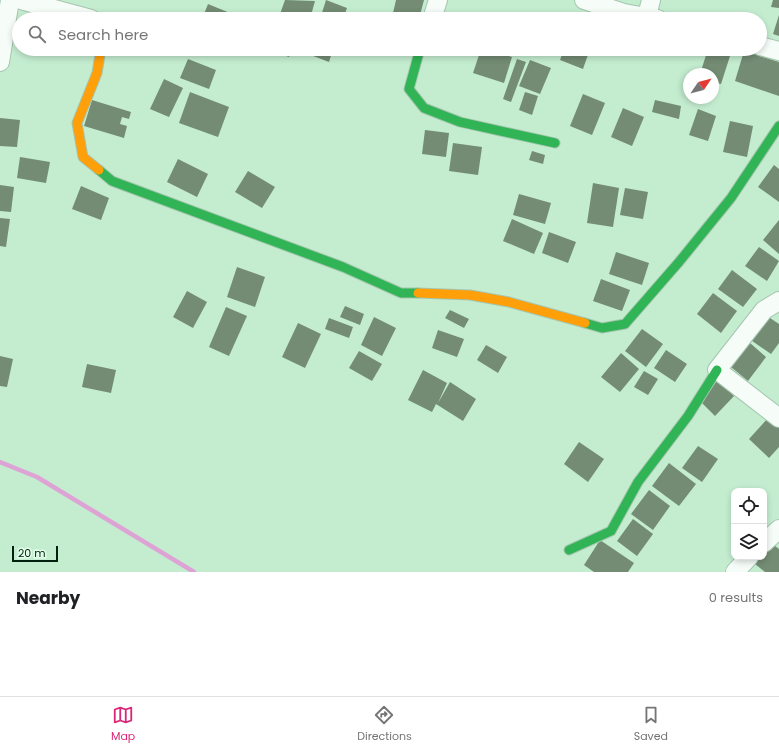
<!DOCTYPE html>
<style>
body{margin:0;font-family:Poppins,sans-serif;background:#f2f2f2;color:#202124}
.controls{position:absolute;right:12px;bottom:12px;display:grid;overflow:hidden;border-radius:8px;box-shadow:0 2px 6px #0003}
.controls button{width:36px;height:36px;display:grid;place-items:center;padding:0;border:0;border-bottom:1px solid #e0e0e0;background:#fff;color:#202124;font:20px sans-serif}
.compass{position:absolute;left:683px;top:68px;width:36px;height:36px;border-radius:50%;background:#fff;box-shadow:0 2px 6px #0003;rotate:55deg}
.scale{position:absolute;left:12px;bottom:10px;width:46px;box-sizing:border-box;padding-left:4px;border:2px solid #02200e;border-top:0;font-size:11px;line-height:14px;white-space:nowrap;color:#02200e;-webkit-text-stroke:3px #e2ffea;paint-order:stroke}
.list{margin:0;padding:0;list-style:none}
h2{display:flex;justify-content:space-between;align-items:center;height:52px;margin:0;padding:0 16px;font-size:17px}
h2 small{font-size:13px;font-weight:400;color:#757577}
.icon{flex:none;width:22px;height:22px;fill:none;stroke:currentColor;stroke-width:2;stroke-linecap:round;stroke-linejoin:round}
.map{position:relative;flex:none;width:779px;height:572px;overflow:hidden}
.search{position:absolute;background:#fff;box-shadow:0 2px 6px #0003;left:12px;right:12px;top:12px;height:44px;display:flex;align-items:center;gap:10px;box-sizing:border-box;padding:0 14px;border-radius:22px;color:#757577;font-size:15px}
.sheet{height:124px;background:#fff}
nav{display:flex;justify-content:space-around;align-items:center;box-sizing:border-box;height:56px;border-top:1px solid #e0e0e0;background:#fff;font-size:11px;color:#757577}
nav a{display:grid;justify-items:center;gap:2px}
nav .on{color:#db2777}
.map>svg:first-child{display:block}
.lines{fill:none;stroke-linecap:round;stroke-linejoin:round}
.stream{stroke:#dda3d5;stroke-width:4.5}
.building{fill:#738c73}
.street-casing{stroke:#a5c5af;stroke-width:20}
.fast-casing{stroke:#a5c5af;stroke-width:11}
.slow-casing{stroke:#a5c5af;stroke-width:11}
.street{stroke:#f6fcf8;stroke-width:18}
.fast{stroke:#30b455;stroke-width:9}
.slow{stroke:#ff9f0a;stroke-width:9}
</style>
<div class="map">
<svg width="779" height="572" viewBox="0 0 779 572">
<rect width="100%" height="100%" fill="#c4edd0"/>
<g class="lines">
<!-- stream -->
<polyline class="stream" points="0,462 37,477 194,572"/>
</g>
<!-- building -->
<g class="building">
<polygon points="285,0 315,1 310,19 295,19 280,14"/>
<polygon points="326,0 347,8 343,19 320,19"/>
<polygon points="396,0 424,0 419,19 393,13"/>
<polygon points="773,0 779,0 779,8 771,7"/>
<polygon points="208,4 230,13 228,19 202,19"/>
<polygon points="779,15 779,36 773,34"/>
<polygon points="276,49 292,49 289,57 275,52"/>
<polygon points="309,49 333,49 329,62 308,54"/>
<polygon points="481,49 487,49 512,57 504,83 473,73"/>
<polygon points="564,49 590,49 583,69 560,60"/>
<polygon points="708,49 730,56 721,84 713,82 713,74 700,74"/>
<polygon points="744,51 779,62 779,96 735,81"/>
<polygon points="188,59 216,70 209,89 180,78"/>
<polygon points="517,59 526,62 511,102 503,99"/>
<polygon points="530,60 551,68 540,94 519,86"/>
<polygon points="164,79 183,88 169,117 150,109"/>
<polygon points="190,92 229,107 218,137 179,123"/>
<polygon points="525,92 538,96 532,115 519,110"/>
<polygon points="583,94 605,103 592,135 570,126"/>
<polygon points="92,100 131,112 129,119 122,117 120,124 127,126 124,138 84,126"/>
<polygon points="655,100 681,106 679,119 652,112"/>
<polygon points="623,108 644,117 632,146 611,137"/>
<polygon points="698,109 716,116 708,141 689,135"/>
<polygon points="0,118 20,120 17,147 0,146"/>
<polygon points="730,121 753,126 747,157 723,152"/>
<polygon points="425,130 449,133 446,157 422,154"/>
<polygon points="453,143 482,147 478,175 449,171"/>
<polygon points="532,151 545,155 543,164 529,160"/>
<polygon points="20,157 50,162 46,183 17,178"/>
<polygon points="178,159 208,174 197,197 167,182"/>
<polygon points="774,165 779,169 779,202 758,187"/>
<polygon points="248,171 275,187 262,208 235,192"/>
<polygon points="593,183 619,188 613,227 587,223"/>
<polygon points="0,185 14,187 11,212 0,211"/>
<polygon points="81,186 109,198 101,220 72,209"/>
<polygon points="625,188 648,192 643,219 620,215"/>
<polygon points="519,194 551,203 545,224 513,215"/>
<polygon points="0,218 10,219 6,247 0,246"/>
<polygon points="512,219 543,233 534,254 503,241"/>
<polygon points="779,220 779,254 763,240"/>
<polygon points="549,232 576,242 568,263 542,253"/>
<polygon points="759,247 779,261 767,281 745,266"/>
<polygon points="616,252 649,263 642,285 609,274"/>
<polygon points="237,267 265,277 255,307 227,297"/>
<polygon points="732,270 757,289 743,307 718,289"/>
<polygon points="601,279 630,290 622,311 593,301"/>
<polygon points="187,291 207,302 193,328 173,317"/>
<polygon points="713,293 737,311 721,333 697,314"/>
<polygon points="345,306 364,314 360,325 340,317"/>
<polygon points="226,307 247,316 229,356 209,347"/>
<polygon points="450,310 469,319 464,328 445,318"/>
<polygon points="764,314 779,324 779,343 771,354 748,338"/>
<polygon points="374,317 396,328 382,356 361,345"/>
<polygon points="329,318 353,327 349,338 325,329"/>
<polygon points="298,323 321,334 305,368 282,357"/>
<polygon points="642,329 663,344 646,367 625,351"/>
<polygon points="438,330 464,339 457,357 432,348"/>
<polygon points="750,343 766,357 748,381 731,367"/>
<polygon points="486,345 507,357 498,373 477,360"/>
<polygon points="666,350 687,364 675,382 654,368"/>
<polygon points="359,351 382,364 372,381 349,368"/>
<polygon points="621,353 639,369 620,392 601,377"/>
<polygon points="0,356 13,359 7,387 0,386"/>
<polygon points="87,364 116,370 111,393 82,387"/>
<polygon points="423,370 447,383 438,403 450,382 476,399 463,421 436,404 432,412 408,400"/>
<polygon points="644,371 658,379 648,395 634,387"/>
<polygon points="718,380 734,396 715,416 699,400"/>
<polygon points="768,418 779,428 779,447 769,458 749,439"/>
<polygon points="579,442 604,459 588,482 564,464"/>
<polygon points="698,446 718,459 702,482 682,468"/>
<polygon points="669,463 696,484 679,506 652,486"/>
<polygon points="649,490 670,506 653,530 631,514"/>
<polygon points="633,519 653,534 637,556 617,541"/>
<polygon points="600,540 634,563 628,572 594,572 584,565"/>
<polygon points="771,543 779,549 779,572 765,572 755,564 760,557 764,557 764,551"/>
</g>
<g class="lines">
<!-- street casing -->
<g class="street-casing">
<g id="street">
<polyline points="21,0 91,19"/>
<polyline points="584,0 624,13 658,19"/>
<polyline points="647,16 651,0"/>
<polyline points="432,19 438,0"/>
<polyline points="760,46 779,51"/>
<polyline points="0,62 10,0"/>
<polyline points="779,301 764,310 717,370 779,418"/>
<polyline points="764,543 779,529"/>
<polyline points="735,572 749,557"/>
</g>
</g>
<!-- fast casing -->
<g class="fast-casing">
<g id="fast">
<polyline points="420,49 409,89 424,108 460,122 555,143"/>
<polyline points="99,170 112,181 343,267 401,293 418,293"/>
<polyline points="585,323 602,328 625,324 679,262 731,198 779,126"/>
<polyline points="569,550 611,531 638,482 688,416 717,370"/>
</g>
</g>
<!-- slow casing -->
<g class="slow-casing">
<g id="slow">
<polyline points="99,170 83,157 77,123 97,73 101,49"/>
<polyline points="418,293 470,295 509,302 585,323"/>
</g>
</g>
<!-- street -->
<use href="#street" class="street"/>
<!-- fast -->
<use href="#fast" class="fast"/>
<!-- slow -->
<use href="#slow" class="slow"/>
</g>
</svg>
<div class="controls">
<button><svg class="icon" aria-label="locate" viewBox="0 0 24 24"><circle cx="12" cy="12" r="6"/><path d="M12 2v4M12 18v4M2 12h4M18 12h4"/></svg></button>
<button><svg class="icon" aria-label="layers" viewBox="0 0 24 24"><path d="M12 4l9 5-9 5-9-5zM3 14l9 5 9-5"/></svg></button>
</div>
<svg class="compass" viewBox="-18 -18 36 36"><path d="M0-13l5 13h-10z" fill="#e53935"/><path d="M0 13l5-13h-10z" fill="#757577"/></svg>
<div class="scale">20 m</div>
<div class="search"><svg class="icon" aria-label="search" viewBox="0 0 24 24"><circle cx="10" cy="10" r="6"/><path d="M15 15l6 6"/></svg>Search here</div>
</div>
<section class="sheet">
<h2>Nearby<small>0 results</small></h2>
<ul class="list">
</ul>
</section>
<nav>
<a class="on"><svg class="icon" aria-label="map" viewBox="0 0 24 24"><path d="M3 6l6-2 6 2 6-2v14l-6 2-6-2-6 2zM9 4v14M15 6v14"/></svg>Map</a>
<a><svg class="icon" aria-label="directions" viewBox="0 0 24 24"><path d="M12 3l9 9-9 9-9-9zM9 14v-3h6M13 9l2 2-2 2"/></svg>Directions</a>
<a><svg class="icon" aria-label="saved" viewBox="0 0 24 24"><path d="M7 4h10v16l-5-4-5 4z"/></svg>Saved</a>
</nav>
